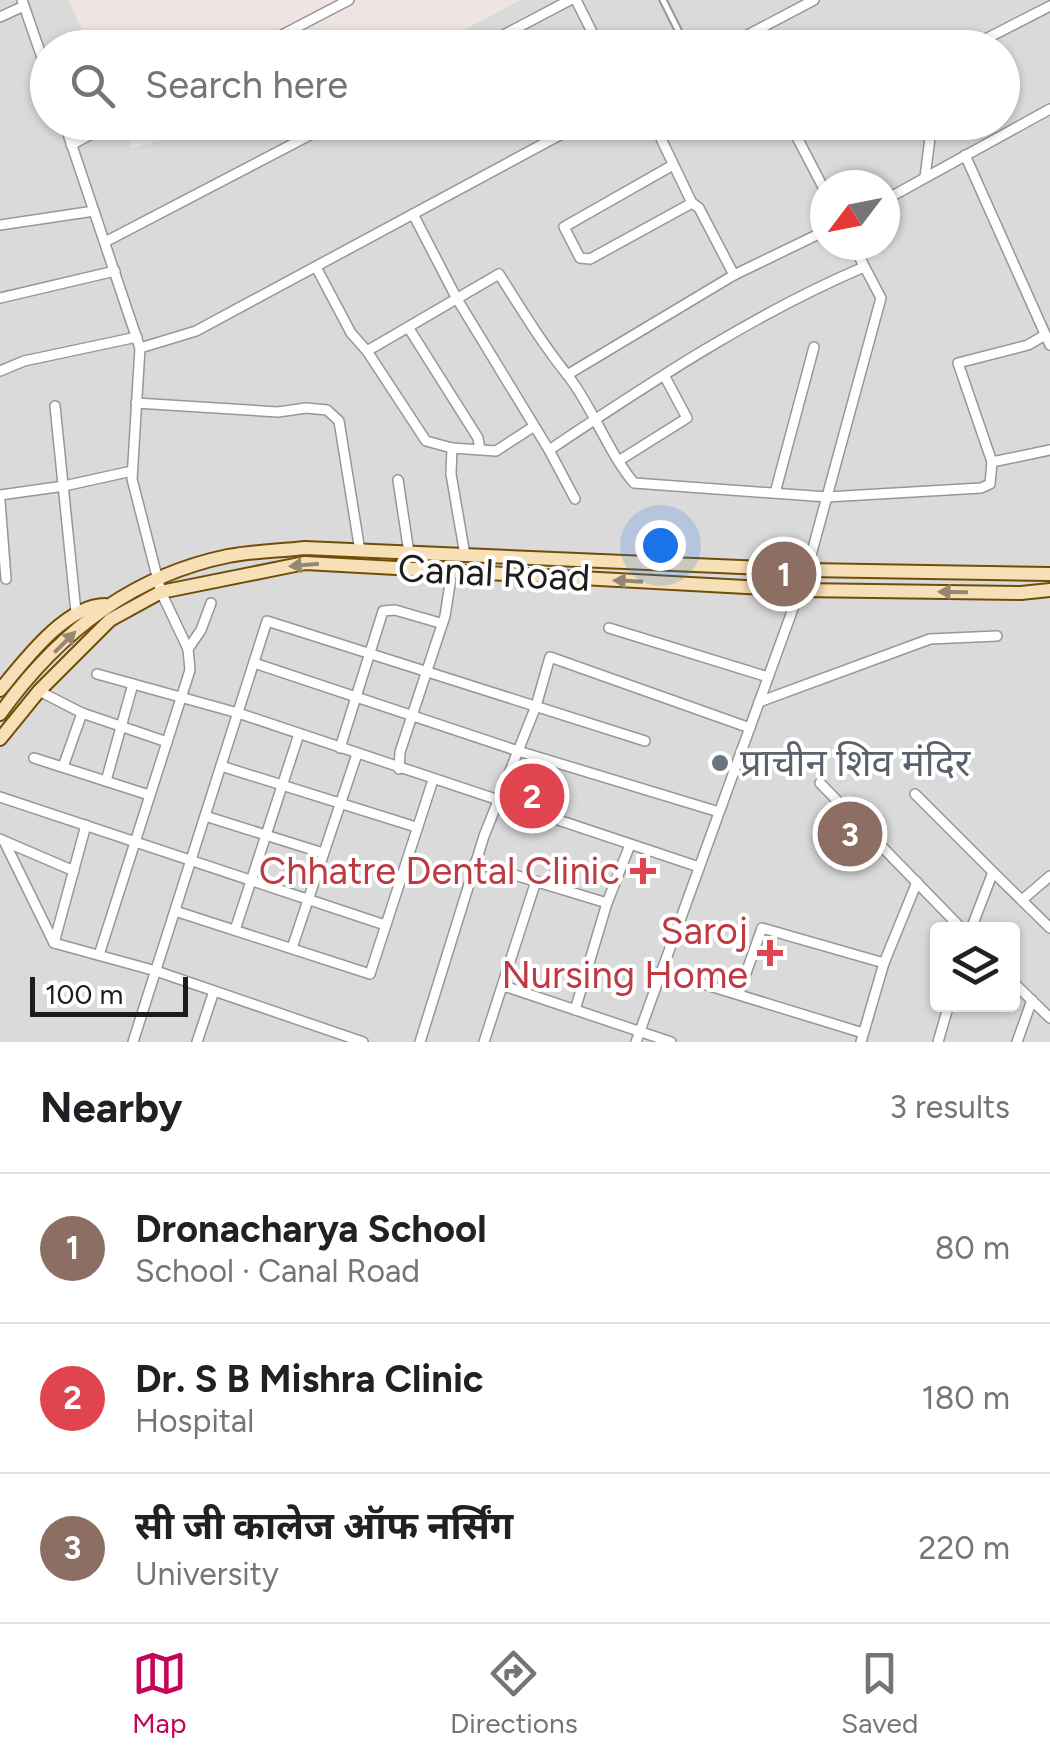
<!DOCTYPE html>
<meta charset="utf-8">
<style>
body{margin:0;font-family:Figtree,"Noto Sans Devanagari",sans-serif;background:#f6f6f6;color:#202124}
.controls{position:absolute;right:30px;bottom:30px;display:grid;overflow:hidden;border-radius:10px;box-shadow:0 2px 8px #0004}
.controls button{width:90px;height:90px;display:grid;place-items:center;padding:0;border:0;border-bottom:2px solid #e0e0e0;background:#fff;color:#202124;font:50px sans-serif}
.compass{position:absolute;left:810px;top:170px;width:90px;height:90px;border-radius:50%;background:#fff;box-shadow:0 2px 8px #0004;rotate:238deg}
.scale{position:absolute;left:30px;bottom:25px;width:158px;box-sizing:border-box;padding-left:10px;border:5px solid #1d1d1d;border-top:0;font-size:28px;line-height:35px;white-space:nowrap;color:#1d1d1d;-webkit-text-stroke:8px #fff;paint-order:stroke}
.you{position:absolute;left:660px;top:545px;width:35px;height:35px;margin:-25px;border:8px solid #fff;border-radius:50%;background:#1a73e8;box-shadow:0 0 0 15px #1a73e833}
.badge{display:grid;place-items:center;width:65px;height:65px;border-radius:50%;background:#c30658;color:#fff;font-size:32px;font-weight:700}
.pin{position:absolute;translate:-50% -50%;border:5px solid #fff;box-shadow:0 2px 10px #0006}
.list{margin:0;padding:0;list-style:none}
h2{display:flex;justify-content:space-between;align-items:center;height:130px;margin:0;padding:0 40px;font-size:42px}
h2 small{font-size:32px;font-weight:400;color:#757577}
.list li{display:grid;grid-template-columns:65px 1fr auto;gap:30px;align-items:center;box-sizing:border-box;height:150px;padding:0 40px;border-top:2px solid #e0e0e0}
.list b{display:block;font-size:38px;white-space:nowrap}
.list p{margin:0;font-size:32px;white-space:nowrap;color:#757577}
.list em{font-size:32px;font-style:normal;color:#757577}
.icon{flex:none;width:55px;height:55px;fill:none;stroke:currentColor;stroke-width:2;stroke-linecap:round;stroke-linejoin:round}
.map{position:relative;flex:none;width:1050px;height:1042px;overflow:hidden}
.search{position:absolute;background:#fff;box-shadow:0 2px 8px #0004;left:30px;right:30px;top:30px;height:110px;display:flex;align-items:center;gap:25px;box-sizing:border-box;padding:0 35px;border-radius:55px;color:#757577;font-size:38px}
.sheet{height:580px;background:#fff}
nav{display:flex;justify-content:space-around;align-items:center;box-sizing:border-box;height:140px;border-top:2px solid #e0e0e0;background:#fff;font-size:28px;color:#757577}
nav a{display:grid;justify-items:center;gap:5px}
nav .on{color:#c30658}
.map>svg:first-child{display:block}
.residential{fill:#dbdada;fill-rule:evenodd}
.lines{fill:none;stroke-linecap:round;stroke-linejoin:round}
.lane-casing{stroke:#979797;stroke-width:9}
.street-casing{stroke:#979797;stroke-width:12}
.secondary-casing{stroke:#704e08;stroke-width:16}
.lane{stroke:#fff;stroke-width:5}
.street{stroke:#fff;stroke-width:9}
.secondary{stroke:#f7dfb7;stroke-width:12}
.oneway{fill:#958872}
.worship-dot{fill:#6b7280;stroke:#fff;stroke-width:4}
.health-dot{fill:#e0444e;stroke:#fff;stroke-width:4}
.labels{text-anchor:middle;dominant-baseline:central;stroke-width:8;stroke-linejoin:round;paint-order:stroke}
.street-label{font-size:38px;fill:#1d1d1d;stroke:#fff}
.worship-label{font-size:38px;fill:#5b616d;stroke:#fff;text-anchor:start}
.health-label{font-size:38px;fill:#be3a42;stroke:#fff;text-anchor:end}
</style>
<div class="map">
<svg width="1050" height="1042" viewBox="0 0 1050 1042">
<rect width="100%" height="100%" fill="#eee5e3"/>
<!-- residential -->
<path class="residential" d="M0,0H69L89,47L48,48V122L121,123L132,148L229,122H1002V48L431,47L521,0H1050V1042H0ZM825,185H885V245H825ZM938,929H1012V1004H938Z"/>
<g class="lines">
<!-- lane casing -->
<g class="lane-casing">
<polyline id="lane" points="663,0 687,48"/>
</g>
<!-- street casing -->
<g class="street-casing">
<g id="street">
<polyline points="22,0 48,75"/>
<polyline points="576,0 600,48"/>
<polyline points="0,17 24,6"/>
<polyline points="257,48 349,0"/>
<polyline points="479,48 570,0"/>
<polyline points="723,48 814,0"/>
<polyline points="968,48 1050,6"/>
<polyline points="64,122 140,348 132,479 161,592 188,649 190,670 99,955"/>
<polyline points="653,122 692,203 699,208 734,275"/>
<polyline points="789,122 825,191"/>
<polyline points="71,145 114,122"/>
<polyline points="965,155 1050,345"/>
<polyline points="673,165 564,227 580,258 590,259 692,203"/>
<polyline points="925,177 932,122"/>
<polyline points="885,200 1050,109"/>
<polyline points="413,214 457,299 549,450 575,499"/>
<polyline points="0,225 94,211"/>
<polyline points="105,242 335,122"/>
<polyline points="316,267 351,333 367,351 426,441 452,448 496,451 533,427"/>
<polyline points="0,298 115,271"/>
<polyline points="408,327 478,438 480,449"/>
<polyline points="140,348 196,331 584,122"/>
<path d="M367,351L499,274C521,309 543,345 569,377C594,410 608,452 634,483L827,497L981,488L990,484L992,462L958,363L1028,345L1045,335"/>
<polyline points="0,371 24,361 137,337"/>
<polyline points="567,375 734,275 825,231"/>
<polyline points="136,403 278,412 306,408 327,410 339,421 360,551"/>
<polyline points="55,406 76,612"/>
<polyline points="452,448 451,474 465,555"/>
<path d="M549,450C650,383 753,314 864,267"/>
<polyline points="620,460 687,418 665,377"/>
<polyline points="992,462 1050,450"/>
<polyline points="398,480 409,553"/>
<polyline points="775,493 814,347"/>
<polyline points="0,495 64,486 132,471"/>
<polyline points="0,501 6,579"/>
<polyline points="609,628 768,677"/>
<polyline points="188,649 201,630 211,603"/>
<polyline points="254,663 518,751 719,812"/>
<polyline points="97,674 238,713 699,867"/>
<polyline points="39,691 82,713 167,742"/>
<polyline points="759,702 930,639 997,636"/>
<polyline points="340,748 383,611 395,610 440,623"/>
<polyline points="34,758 149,795"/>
<polyline points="221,766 416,827"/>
<polyline points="63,767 82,713"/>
<polyline points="399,769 400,752 445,616 452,571"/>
<polyline points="106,781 133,684"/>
<polyline points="820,783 962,929"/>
<polyline points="915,794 993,872 971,929"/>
<polyline points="0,797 385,925"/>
<polyline points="205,816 323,853"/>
<polyline points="0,839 4,841 54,943 156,971 363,1042"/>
<polyline points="4,841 74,871"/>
<polyline points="475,863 607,903"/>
<polyline points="993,872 1050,928"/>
<polyline points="1022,900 1050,876"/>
<polyline points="175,911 370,974 433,780"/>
<polyline points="235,930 299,734"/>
<polyline points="54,943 86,825"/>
<polyline points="292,948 357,754"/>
<polyline points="661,971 863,1033"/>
<polyline points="1012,981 1050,1018"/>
<polyline points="504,986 671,1042"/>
<polyline points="739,993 762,928 884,963"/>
<polyline points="575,1010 607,903 630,845"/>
<polyline points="133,1042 267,621 645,741"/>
<polyline points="197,1042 214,991"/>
<polyline points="420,1042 484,836 536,706 550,657 750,728"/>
<polyline points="484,1042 536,881"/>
<polyline points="636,1042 807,570 881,298 853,245"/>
<polyline points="861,1042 884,963 917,882"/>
<polyline points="938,1042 949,1004"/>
<polyline points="1017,1042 1032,1000"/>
</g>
</g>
<!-- secondary casing -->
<g class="secondary-casing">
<g id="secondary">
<path d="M0,690C24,661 66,605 105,605"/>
<path d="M0,714C57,634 131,576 228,556C253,551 280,551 305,548L807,570L1050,574"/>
<polyline points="0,739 39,691 110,620 161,592 305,563 800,590 1021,593 1050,590"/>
</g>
</g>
<!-- lane -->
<use href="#lane" class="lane"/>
<!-- street -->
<use href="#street" class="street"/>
<!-- secondary -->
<use href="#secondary" class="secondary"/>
</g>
<!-- one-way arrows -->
<defs><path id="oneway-solid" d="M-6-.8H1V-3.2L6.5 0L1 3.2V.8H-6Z" transform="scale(2.5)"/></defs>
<g class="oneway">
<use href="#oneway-solid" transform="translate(304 565) rotate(175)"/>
<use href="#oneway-solid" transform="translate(628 581) rotate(-177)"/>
<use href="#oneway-solid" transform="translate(953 592) rotate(-179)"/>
<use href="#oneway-solid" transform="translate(65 642) rotate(-45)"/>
</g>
<!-- markers -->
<circle class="worship-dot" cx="720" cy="763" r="10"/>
<g class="health-dot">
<path d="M638 856h10v10h10v10h-10v10h-10v-10h-10v-10h10z"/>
<path d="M765 938h10v10h10v10h-10v10h-10v-10h-10v-10h10z"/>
</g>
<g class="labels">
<!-- street labels -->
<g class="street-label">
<text transform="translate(494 573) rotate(3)">Canal Road</text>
</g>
<!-- worship labels -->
<g class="worship-label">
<text x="740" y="763">प्राचीन शिव मंदिर</text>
</g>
<!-- health labels -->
<g class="health-label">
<text x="620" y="871">Chhatre Dental Clinic</text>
<text x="748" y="931">Saroj<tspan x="748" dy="44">Nursing Home</tspan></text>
</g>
</g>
</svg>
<div class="controls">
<button><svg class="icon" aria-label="layers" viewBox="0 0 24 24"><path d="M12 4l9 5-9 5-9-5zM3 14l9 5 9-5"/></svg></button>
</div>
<svg class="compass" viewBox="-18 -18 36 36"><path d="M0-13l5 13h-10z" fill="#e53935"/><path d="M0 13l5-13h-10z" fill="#757577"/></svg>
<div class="scale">100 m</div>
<div class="you"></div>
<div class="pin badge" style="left:784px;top:574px;background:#8d6e63">1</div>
<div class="pin badge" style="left:532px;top:796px;background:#e0444e">2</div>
<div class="pin badge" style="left:850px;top:834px;background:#8d6e63">3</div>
<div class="search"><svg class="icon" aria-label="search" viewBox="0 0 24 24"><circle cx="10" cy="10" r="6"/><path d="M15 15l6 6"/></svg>Search here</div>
</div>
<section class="sheet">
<h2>Nearby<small>3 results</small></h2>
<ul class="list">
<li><span class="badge" style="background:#8d6e63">1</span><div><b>Dronacharya School</b><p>School · Canal Road</p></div><em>80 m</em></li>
<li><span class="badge" style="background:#e0444e">2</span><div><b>Dr. S B Mishra Clinic</b><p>Hospital</p></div><em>180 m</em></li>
<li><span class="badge" style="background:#8d6e63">3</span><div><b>सी जी कालेज ऑफ नर्सिंग</b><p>University</p></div><em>220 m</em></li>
</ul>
</section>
<nav>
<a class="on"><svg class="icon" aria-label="map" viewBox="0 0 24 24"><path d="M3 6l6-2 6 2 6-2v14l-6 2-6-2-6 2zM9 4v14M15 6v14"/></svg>Map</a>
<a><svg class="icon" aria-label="directions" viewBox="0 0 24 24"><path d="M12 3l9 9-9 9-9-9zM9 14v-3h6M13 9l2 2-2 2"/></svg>Directions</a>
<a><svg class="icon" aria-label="saved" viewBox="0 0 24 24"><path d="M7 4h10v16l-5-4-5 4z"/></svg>Saved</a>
</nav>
